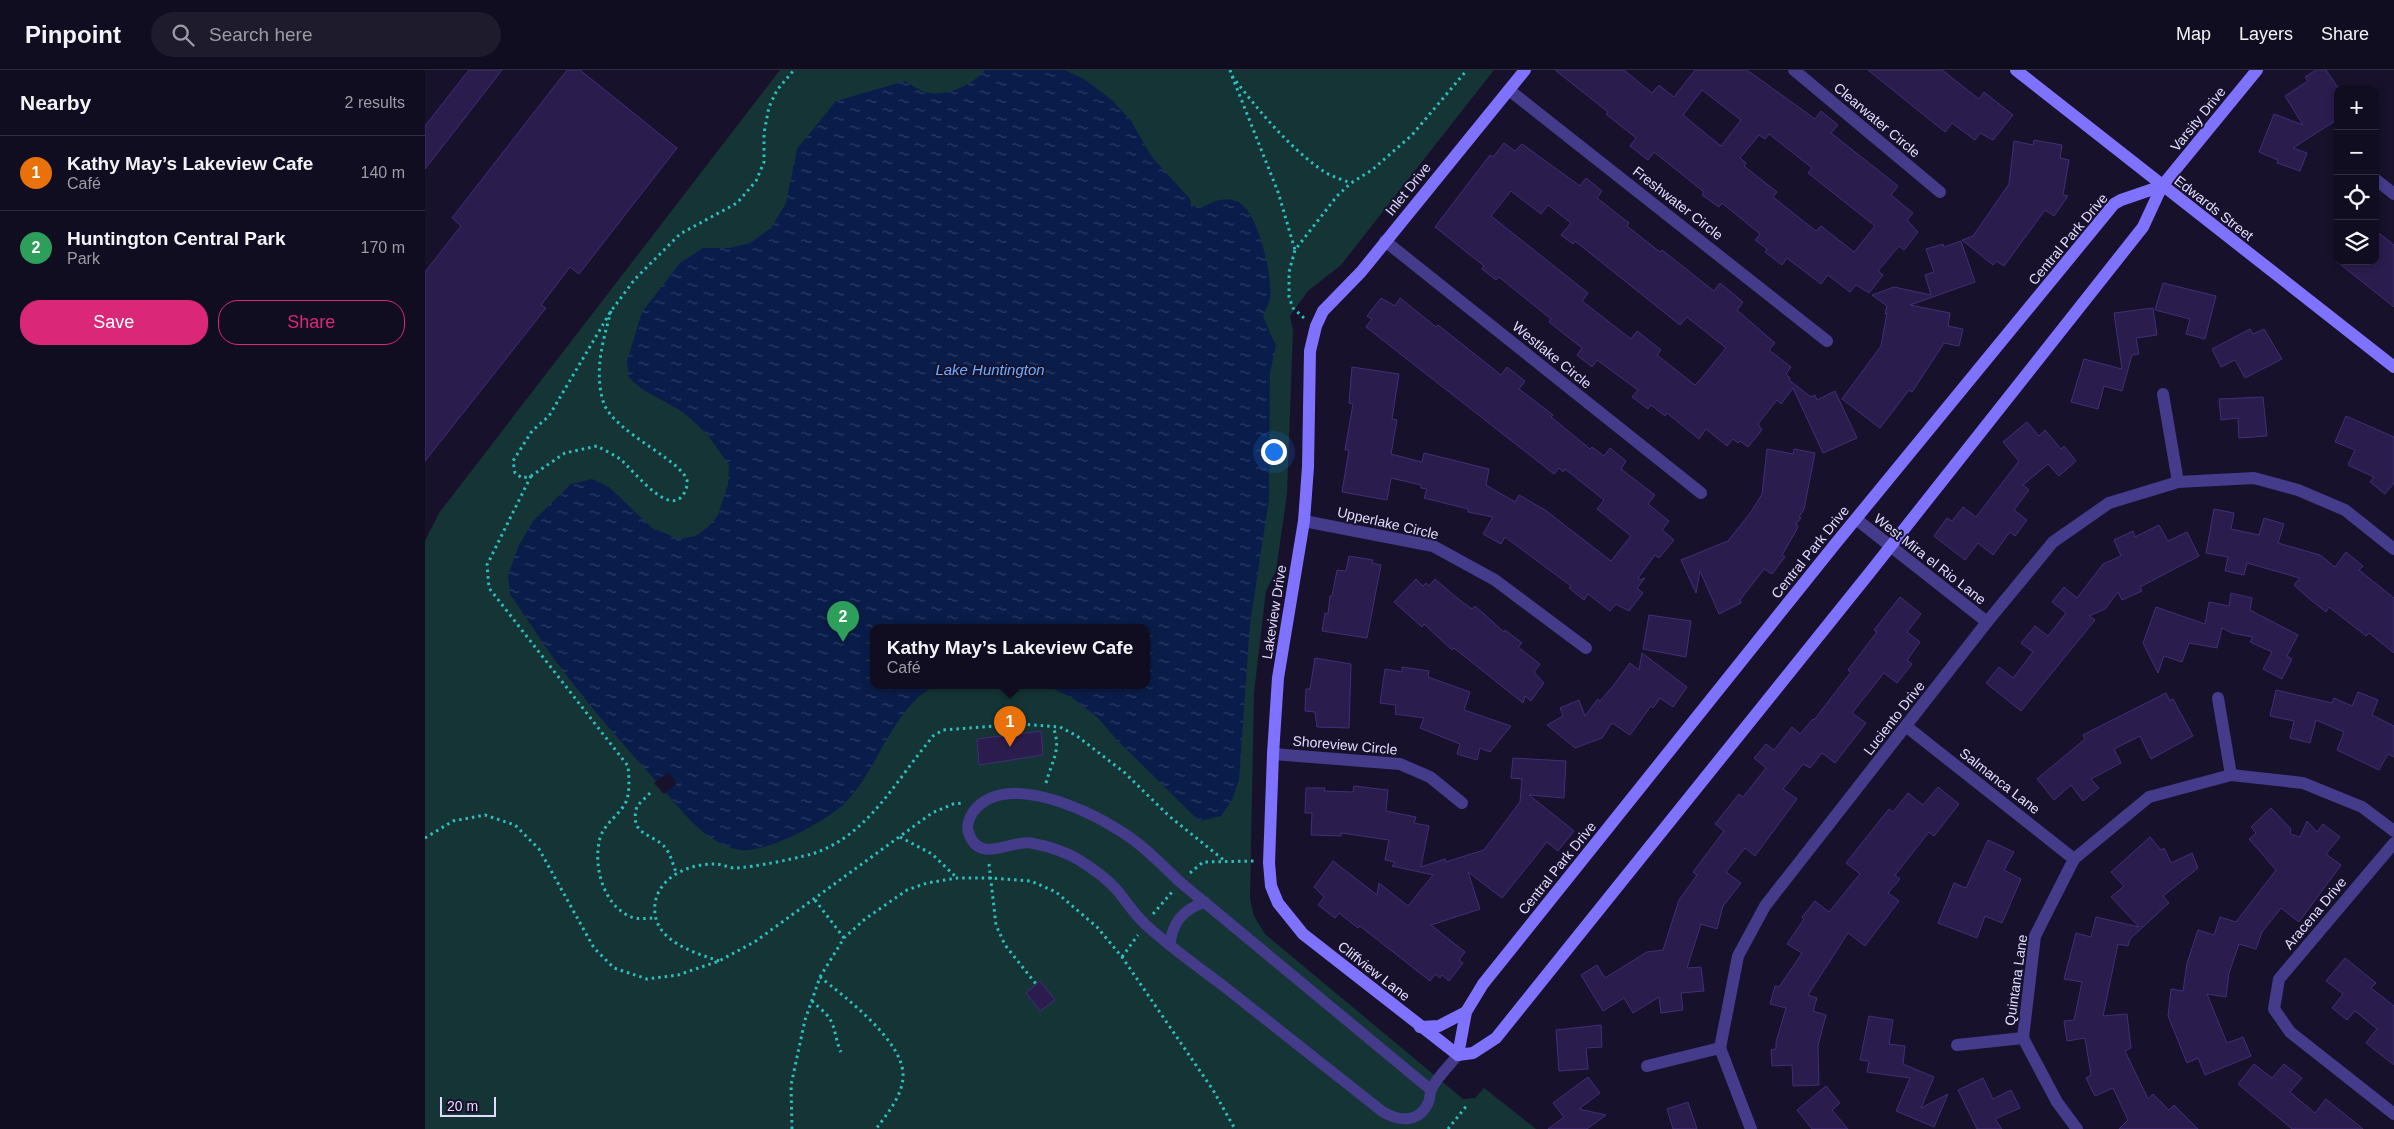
<!DOCTYPE html>
<meta charset="utf-8">
<style>
body{margin:0;font-family:Helvetica,sans-serif;background:#1e1b2d;color:#f1f3f6}
.controls{position:absolute;right:15px;top:15px;display:grid;overflow:hidden;border-radius:10px;box-shadow:0 2px 8px #0003}
.controls button{width:45px;height:45px;display:grid;place-items:center;padding:0;border:0;border-bottom:1px solid #302d3e;background:#110d20;color:#f1f3f6;font:25px sans-serif}
.scale{position:absolute;left:15px;bottom:12px;width:56px;box-sizing:border-box;padding-left:5px;border:2px solid #e1dbff;border-top:0;font-size:14px;line-height:18px;white-space:nowrap;color:#e1dbff;-webkit-text-stroke:4px #17112b;paint-order:stroke}
.you{position:absolute;left:848px;top:381px;width:18px;height:18px;margin:-12px;border:4px solid #fff;border-radius:50%;background:#1a73e8;box-shadow:0 0 0 8px #1a73e833}
.badge{display:grid;place-items:center;width:32px;height:32px;border-radius:50%;background:#db2777;color:#fff;font-size:16px;font-weight:700}
.pin{position:absolute;translate:-50% -41px;filter:drop-shadow(0 1px 2px #0008)}
.pin::after{content:'';position:absolute;top:26px;width:18px;height:15px;background:inherit;clip-path:polygon(0 0,100% 0,50% 100%)}
.popup{position:absolute;left:445px;top:554px;width:280px;height:65px;box-sizing:border-box;display:grid;place-content:center;border-radius:10px;background:#110d20;filter:drop-shadow(0 1px 4px #0005);font-size:16px;white-space:nowrap;color:#9c9ca5}
.popup b{font-size:19px;color:#f1f3f6}
.popup::after{content:'';position:absolute;left:50%;top:100%;margin-left:-10px;border:10px solid transparent;border-top-color:#110d20}
.list{margin:0;padding:0;list-style:none}
h2{display:flex;justify-content:space-between;align-items:center;height:65px;margin:0;padding:0 20px;font-size:21px}
h2 small{font-size:16px;font-weight:400;color:#9c9ca5}
.list li{display:grid;grid-template-columns:32px 1fr auto;gap:15px;align-items:center;box-sizing:border-box;height:75px;padding:0 20px;border-top:1px solid #302d3e}
.list b{display:block;font-size:19px;white-space:nowrap}
.list p{margin:0;font-size:16px;white-space:nowrap;color:#9c9ca5}
.list em{font-size:16px;font-style:normal;color:#9c9ca5}
.actions{display:flex;gap:10px;padding:15px 20px}
.actions a{flex:1;padding:11px 0;border:1px solid #db2777;border-radius:20px;text-align:center;font-size:18px;color:#db2777}
.actions .main{background:#db2777;color:#fff}
.icon{flex:none;width:28px;height:28px;fill:none;stroke:currentColor;stroke-width:2;stroke-linecap:round;stroke-linejoin:round}
.map{position:relative;flex:none;width:1969px;height:1059px;overflow:hidden}
header{display:flex;align-items:center;gap:30px;box-sizing:border-box;height:70px;padding:0 25px;background:#110d20;border-bottom:1px solid #302d3e}
header strong{font-size:24px}
nav{display:flex;gap:28px;margin-inline-start:auto;font-size:18px}
.search{width:350px;height:45px;background:#1e1b2d;display:flex;align-items:center;gap:12px;box-sizing:border-box;padding:0 18px;border-radius:28px;color:#9c9ca5;font-size:19px}
main{display:flex}
aside{flex:1;background:#110d20}
.map>svg:first-child{display:block}
.green{fill:#143435;fill-rule:evenodd}
.water{fill:url(#water-ripples)}
.pier{fill:#17112b}
.building{fill:#2a1c4c;stroke:#422e78;fill-rule:evenodd}
.lines{fill:none;stroke-linecap:round;stroke-linejoin:round}
.path{stroke:#2fbdbe;stroke-width:3;stroke-dasharray:2.5 4;stroke-linecap:butt}
.lane{stroke:#443b8a;stroke-width:11}
.street{stroke:#443b8a;stroke-width:12}
.secondary{stroke:#7f72ff;stroke-width:12}
.labels{text-anchor:middle;dominant-baseline:central;stroke-width:4;stroke-linejoin:round;paint-order:stroke}
.street-label{font-size:14px;fill:#e1dbff;stroke:#17112b}
.water-label{font-size:15px;font-style:italic;fill:#69aeff;stroke:#17112b}
</style>
<header>
<strong>Pinpoint</strong>
<div class="search"><svg class="icon" aria-label="search" viewBox="0 0 24 24"><circle cx="10" cy="10" r="6"/><path d="M15 15l6 6"/></svg>Search here</div>
<nav><a>Map</a><a>Layers</a><a>Share</a></nav>
</header>
<main>
<aside>
<h2>Nearby<small>2 results</small></h2>
<ul class="list">
<li><span class="badge" style="background:#e8710a">1</span><div><b>Kathy May’s Lakeview Cafe</b><p>Café</p></div><em>140 m</em></li>
<li><span class="badge" style="background:#2e9e5b">2</span><div><b>Huntington Central Park</b><p>Park</p></div><em>170 m</em></li>
</ul>
<div class="actions"><a class="main">Save</a><a>Share</a></div>
</aside>
<div class="map">
<svg width="1969" height="1059" viewBox="0 0 1969 1059">
<defs>
<pattern id="water-ripples" width="26" height="14" patternUnits="userSpaceOnUse" patternTransform="scale(1.25)"><rect width="26" height="14" fill="#0a1d4a"/><path d="M2 4q2-2 4 0t4 0M15 11q2-2 4 0t4 0" fill="none" stroke="#2d3d65"/></pattern>
</defs>
<rect width="100%" height="100%" fill="#17112b"/>
<!-- green -->
<path class="green" d="M355,0H1069L916,195L883,221L865,246L868,261L862,424L851,501L841,521L829,623L825,829L829,846L840,864L1038,1029L1050,1028L1059,1018L1111,1059H0V471L14,443ZM449,558H721V616H449Z"/>
<!-- water -->
<path class="water" d="M560,0H640L659,9L687,30L706,51L727,87L765,129L766,135L775,138C787,133 797,126 811,131C833,138 848,207 845,228C844,234 840,241 838,246L851,276L845,302L844,429L825,554L814,710L807,730L796,746L774,751L693,671L672,647L646,627L623,616H721V558H449V616H509C466,640 453,701 418,735C399,752 342,783 316,780C280,775 254,737 232,712C205,682 178,652 153,620C128,590 107,556 85,524L83,505L94,475L109,450L146,414L167,409L184,417L227,458L254,469L271,466L285,455L293,445L303,415L304,395L282,364L258,342L217,319L204,308L202,291L217,242L255,193L278,178H304L325,173L346,158L361,133L372,79L411,31L480,11C485,14 491,18 497,21C517,29 547,16 560,0Z"/>
<!-- pier -->
<polygon class="pier" points="243,702 252,713 239,724 229,713"/>
<!-- building -->
<g class="building">
<polygon points="44,0 77,0 0,99 0,56"/>
<polygon points="142,0 155,0 252,78 154,204 145,197 116,235 121,238 0,391 0,202 36,156 27,148"/>
<path d="M1130,0H1199L1227,23L1234,15L1249,27L1270,0H1322L1390,49L1396,41L1413,55L1406,63L1473,116L1466,125L1488,143L1482,150L1493,162L1479,180L1474,176L1453,201L1458,205L1444,223L1431,215L1425,222L1403,205L1396,214L1362,188L1357,195L1340,182L1342,179L1330,170L1335,164L1297,133L1294,137L1277,125L1279,122L1229,82L1223,90L1205,76L1211,68L1181,44L1183,42ZM1277,20L1316,50L1296,76L1258,45ZM1344,64L1387,98L1383,103L1450,156L1429,182L1396,156L1391,161L1348,127L1352,122L1319,96L1321,93L1315,88L1334,65L1340,69Z"/>
<polygon points="1443,0 1517,0 1554,29 1559,22 1588,45 1568,70 1555,63 1550,70 1527,53 1520,62"/>
<polygon points="1891,0 1901,0 1913,18 1913,49 1868,78 1882,83 1875,101 1852,93 1853,90 1834,82 1849,44 1878,55 1860,26 1883,11 1880,7"/>
<polygon points="1609,70 1637,75 1635,88 1644,90 1638,125 1643,126 1629,146 1620,140 1579,196 1571,191 1568,195 1537,170 1548,166 1584,114 1589,71 1608,75"/>
<path d="M1079,73L1090,81L1097,74L1155,116L1161,108L1177,121L1172,128L1204,153L1202,156L1235,182L1237,180L1289,221L1295,213L1318,232L1312,240L1350,273L1344,280L1366,297L1361,304L1365,308L1364,310L1386,327L1390,325L1392,330L1410,321L1432,368L1398,383L1368,318L1356,334L1352,330L1333,354L1337,360L1323,377L1315,371L1313,373L1308,369L1302,376L1281,359L1274,369L1242,343L1240,346L1226,335L1223,339L1207,327L1213,320L1172,290L1167,297L1152,285L1157,278L1124,252L1126,249L1074,207L1071,210L1057,199L1059,196L1010,157L1065,85L1068,87ZM1086,121L1116,144L1123,135L1146,153L1136,165L1148,174L1150,171L1255,255L1262,247L1301,278L1275,310L1270,315L1232,285L1236,280L1212,261L1206,269L1157,231L1163,223L1066,146Z"/>
<polygon points="1950,160 1969,175 1969,237 1911,191 1950,191"/>
<polygon points="1536,171 1550,212 1485,235 1525,243 1523,256 1538,259 1534,276 1519,273 1487,322 1484,320 1455,358 1417,329 1456,276 1462,243 1460,244 1462,236 1447,225 1469,217 1506,225 1500,205 1509,202 1501,179 1518,174 1519,177"/>
<polygon points="1738,213 1791,226 1780,269 1761,264 1765,249 1730,240"/>
<polygon points="956,228 970,236 975,228 1011,257 1013,255 1076,305 1082,297 1100,311 1094,319 1128,345 1126,347 1165,379 1167,377 1179,386 1185,378 1201,391 1196,399 1230,425 1223,434 1244,451 1237,460 1249,470 1234,488 1230,485 1213,508 1215,510 1220,508 1212,518 1218,523 1204,541 1191,534 1185,541 1163,524 1159,530 1144,518 1146,516 1080,467 1076,474 1058,464 1068,447 1043,442 1043,439 999,428 1002,419 996,418 996,415 966,408 962,430 917,422 924,380 920,380 928,334 924,333 927,297 974,304 967,349 972,350 966,384 997,392 999,383 1064,399 1061,415 1090,432 1094,425 1120,440 1186,491 1206,466 1172,439 1179,430 1140,399 1138,402 1134,398 1129,404 941,257 947,249 942,246"/>
<polygon points="1728,238 1732,265 1711,268 1714,284 1707,285 1697,321 1679,316 1673,339 1646,332 1659,289 1697,299 1689,243"/>
<polygon points="1825,259 1828,264 1839,259 1857,289 1820,308 1810,290 1796,297 1787,279"/>
<polygon points="1838,327 1842,366 1814,368 1813,348 1796,350 1794,329"/>
<polygon points="1921,346 1969,367 1969,413 1960,424 1945,412 1949,407 1923,395 1930,380 1910,372"/>
<polygon points="1602,352 1614,366 1620,360 1636,379 1639,376 1651,391 1634,406 1623,394 1598,415 1604,420 1589,440 1602,450 1590,466 1585,462 1568,485 1553,473 1540,490 1509,466 1522,448 1527,451 1538,437 1551,447 1594,391 1578,372"/>
<polygon points="1342,379 1368,384 1369,379 1390,383 1379,439 1374,447 1376,448 1371,454 1373,456 1371,461 1357,485 1360,487 1347,504 1339,499 1315,530 1316,533 1294,544 1275,501 1271,523 1256,490 1303,471 1326,442 1337,424"/>
<polygon points="1789,439 1809,443 1806,459 1834,465 1839,448 1859,454 1853,473 1895,485 1910,497 1921,482 1938,496 1934,500 1969,528 1969,583 1944,563 1941,566 1904,537 1901,542 1881,526 1869,515 1875,508 1822,493 1819,505 1800,501 1803,487 1781,483"/>
<polygon points="1734,455 1743,471 1762,462 1774,486 1715,517 1717,521 1697,530 1693,522 1680,539 1664,546 1670,550 1596,641 1561,613 1574,597 1588,608 1608,582 1596,573 1610,556 1623,566 1641,543 1627,532 1639,517 1652,528 1678,494 1696,486 1689,470 1708,461 1710,467"/>
<polygon points="924,486 948,490 947,493 956,495 942,568 897,561 900,543 903,544 905,526 907,526 912,500 921,501"/>
<polygon points="991,509 998,516 1001,513 1004,516 1010,509 1032,528 1047,539 1050,536 1079,562 1080,560 1097,573 1093,577 1115,594 1109,602 1119,613 1106,631 1100,626 1098,633 1029,578 1027,580 999,554 997,557 969,532"/>
<polygon points="1806,523 1827,528 1825,540 1873,565 1862,586 1867,589 1857,609 1838,599 1847,582 1825,572 1828,567 1807,563 1797,558 1792,578 1764,573 1757,592 1739,586 1733,603 1718,573 1731,537 1780,554 1784,532 1804,536"/>
<polygon points="1475,527 1496,544 1482,562 1495,572 1482,590 1487,594 1472,613 1459,603 1427,643 1441,653 1410,693 1397,683 1385,698 1378,694 1358,719 1372,729 1330,786 1320,778 1301,802 1316,813 1298,836 1292,859 1276,854 1262,898 1276,897 1279,921 1256,923 1258,940 1236,943 1234,927 1208,943 1199,928 1178,941 1156,905 1172,895 1180,908 1222,882 1238,880 1254,830 1272,805 1268,802 1299,761 1290,754 1314,724 1318,727 1341,698 1329,688 1341,674 1349,680 1367,657 1375,664 1388,649 1389,650 1426,602 1423,600 1452,562 1449,560"/>
<polygon points="1224,545 1266,551 1261,587 1218,579"/>
<polygon points="1217,583 1262,617 1248,637 1235,628 1228,638 1226,636 1205,665 1187,653 1177,668 1150,678 1122,655 1138,646 1135,638 1154,630 1160,646 1173,629 1175,631 1188,616 1205,593 1214,600"/>
<polygon points="890,588 926,594 924,658 892,657 890,642 880,641 881,619 885,619"/>
<polygon points="977,597 1004,601 1003,607 1045,622 1039,640 1086,656 1065,682 1055,678 1052,690 1032,684 1035,674 995,658 999,648 970,644 971,635 955,633 960,599 977,602"/>
<polygon points="1851,620 1907,633 1909,628 1927,636 1933,622 1953,630 1947,645 1969,656 1969,687 1963,684 1954,700 1912,680 1919,662 1891,650 1885,673 1865,668 1869,651 1845,646"/>
<polygon points="1741,623 1745,631 1748,629 1768,666 1726,689 1715,666 1689,679 1696,693 1666,709 1674,718 1658,731 1646,715 1629,730 1612,709 1660,669 1658,665"/>
<polygon points="616,661 618,685 554,695 552,669"/>
<polygon points="1088,688 1141,691 1139,728 1104,725 1149,761 1133,781 1122,772 1077,828 1043,802 1055,839 1006,855 1040,882 1034,890 1038,893 1024,911 1017,905 1015,908 1010,904 1005,911 935,856 933,858 914,843 910,848 893,835 899,827 889,817 908,791 952,825 954,813 983,836 1008,805 967,796 970,792 960,790 964,770 916,763 916,766 886,765 887,743 880,743 881,718 900,718 899,721 928,722 929,716 963,720 961,741 991,747 989,753 1004,756 996,797 1020,789 1021,792 1059,780 1095,732 1097,709 1086,708"/>
<polygon points="1513,717 1534,734 1509,766 1504,762 1470,805 1475,809 1463,823 1474,831 1440,876 1423,863 1383,925 1392,928 1388,941 1401,945 1393,976 1394,1015 1368,1016 1367,995 1347,996 1346,980 1351,979 1351,972 1361,938 1345,934 1350,916 1354,917 1377,883 1362,874 1379,849 1377,847 1390,831 1404,842 1435,804 1421,793 1464,739 1468,742 1483,723 1498,735"/>
<polygon points="1846,738 1866,759 1865,764 1875,767 1882,751 1892,762 1898,754 1915,767 1901,784 1916,795 1874,852 1856,838 1837,862 1831,879 1814,874 1804,903 1801,927 1782,924 1802,973 1818,967 1826,986 1780,1005 1773,988 1762,993 1743,946 1746,919 1758,921 1762,893 1773,860 1789,865 1795,847 1811,852 1851,800 1824,769 1831,763 1826,757"/>
<polygon points="1725,767 1736,780 1739,778 1746,793 1767,783 1773,798 1738,826 1744,833 1705,869 1703,876 1693,874 1678,946 1702,944 1706,978 1700,981 1723,1029 1728,1024 1744,1040 1749,1035 1773,1059 1694,1059 1703,1050 1688,1018 1670,1026 1661,1008 1666,1005 1660,968 1642,971 1639,951 1649,950 1657,912 1639,909 1651,863 1666,867 1671,847 1714,857 1686,827 1699,816 1686,802"/>
<polygon points="1563,770 1589,782 1579,800 1596,809 1577,853 1560,846 1552,868 1513,853 1529,813 1541,818"/>
<polygon points="1920,888 1951,913 1946,918 1969,936 1969,995 1941,973 1952,959 1930,941 1922,950 1907,938 1918,924 1901,911"/>
<polygon points="615,911 630,930 615,941 601,923"/>
<polygon points="1444,946 1468,950 1464,974 1480,976 1478,994 1509,1007 1496,1038 1523,1024 1509,1057 1471,1041 1485,1008 1442,1002 1444,991 1435,990"/>
<polygon points="1176,955 1177,977 1161,978 1163,999 1134,1001 1131,960"/>
<polygon points="1829,994 1847,1008 1859,994 1877,1008 1865,1022 1890,1043 1901,1029 1938,1059 1867,1059 1813,1014"/>
<polygon points="1163,1007 1175,1023 1154,1039 1181,1045 1162,1059 1123,1059 1139,1047 1128,1033"/>
<polygon points="1558,1008 1568,1029 1586,1020 1595,1038 1570,1049 1577,1059 1552,1059 1533,1020"/>
<polygon points="1401,1016 1415,1033 1407,1040 1423,1059 1387,1059 1372,1040"/>
<polygon points="1263,1032 1272,1059 1248,1059 1242,1039"/>
</g>
<g class="lines">
<!-- path -->
<g class="path">
<path d="M805,0L807,6C834,41 864,78 901,103C909,107 918,110 926,113"/>
<polyline points="807,6 853,122 870,180"/>
<path d="M186,241C178,271 169,300 178,331C187,364 269,394 262,416C250,457 209,400 195,389C188,384 179,380 172,376L140,383L106,406L97,408L90,403L88,391L107,361L124,346L186,241L210,209L255,164L312,133L331,111L339,92V63L344,37L352,20L369,0"/>
<polyline points="879,248 868,238 864,227 864,202 870,180 912,126 926,113 947,100 987,65 1042,0"/>
<path d="M106,406L62,495L64,518L203,696C204,708 206,727 198,737C190,748 179,755 175,768C168,794 177,833 204,846C212,850 222,848 231,848"/>
<path d="M621,713C627,690 637,680 628,657"/>
<path d="M225,723L212,736C203,768 230,762 242,780C246,786 248,795 251,802"/>
<polyline points="475,767 507,784 532,808"/>
<polyline points="0,768 28,751 60,745 90,755 114,779 169,878 189,898 222,909 253,905 294,891 331,871 507,743 528,734 538,733"/>
<polyline points="564,794 571,855 580,875 611,914"/>
<polyline points="765,803 778,792 830,791"/>
<polyline points="390,830 419,868"/>
<polyline points="728,844 747,822"/>
<polyline points="697,887 713,865"/>
<path d="M294,891C271,883 234,873 230,844C226,810 262,793 291,794C297,794 304,798 310,798C324,798 382,787 395,781C443,762 470,713 501,675L508,666L518,660L596,654L635,657L652,666L700,703L744,746L800,791"/>
<path d="M395,907C420,927 477,970 478,1004C479,1024 462,1044 451,1059"/>
<path d="M387,931C393,937 402,943 406,951C411,961 411,972 416,982"/>
<polyline points="367,1059 366,1015 380,950 395,907 419,868 440,849 482,820 502,813 532,808 566,808 606,811 631,822 672,857 697,887 788,1020 810,1059"/>
<polyline points="1023,1059 1043,1034"/>
</g>
<!-- lane -->
<g class="lane">
<path d="M745,875C747,852 759,839 780,832"/>
<path d="M1006,1020L755,812C735,793 716,773 692,759C659,738 578,701 548,742C544,748 541,757 544,764C555,794 585,770 606,773C622,776 641,782 654,790C667,798 681,808 691,819C701,831 709,844 721,855C746,878 775,898 801,918C854,960 906,1001 958,1042C975,1052 995,1053 1004,1031C1005,1028 1005,1023 1006,1020C1012,1007 1024,996 1033,985"/>
</g>
<!-- street -->
<g class="street">
<polyline points="1369,0 1515,122"/>
<polyline points="1084,20 1402,271"/>
<polyline points="1950,109 1969,124"/>
<polyline points="960,171 1276,423"/>
<polyline points="1738,324 1753,412"/>
<polyline points="1431,449 1562,552"/>
<polyline points="879,451 1008,476 1070,510 1161,578"/>
<polyline points="1793,628 1806,705"/>
<polyline points="1482,657 1649,789"/>
<polyline points="848,684 975,694 1005,707 1037,733"/>
<polyline points="1969,773 1854,909 1849,939 1865,962 1969,1044"/>
<polyline points="1532,975 1598,968"/>
<polyline points="1295,978 1313,886 1340,836 1562,552 1628,472 1684,433 1753,412 1829,408 1873,420 1920,440 1969,479"/>
<polyline points="1295,978 1326,1059"/>
<polyline points="1222,996 1295,978"/>
<polyline points="1652,1059 1632,1032 1598,968 1610,866 1649,789 1724,727 1806,705 1878,713 1937,737 1969,761"/>
</g>
<!-- secondary -->
<g class="secondary">
<polyline points="1591,0 1969,297"/>
<polyline points="995,957 1014,956 1041,942"/>
<polyline points="1033,985 1048,983 1071,968 1446,501 1718,157 1737,116 1832,0"/>
<polyline points="1033,985 878,864 853,833 846,816 844,793 848,684 853,608 879,451 883,397 885,281 891,256 898,241 936,202 1100,0"/>
<polyline points="1033,985 1041,942 1058,914 1411,473 1689,134 1696,130 1737,116"/>
</g>
</g>
<g class="labels">
<!-- street labels -->
<g class="street-label">
<text transform="translate(1773 49) rotate(-51)">Varsity Drive</text>
<text transform="translate(1452 50) rotate(40)">Clearwater Circle</text>
<text transform="translate(983 119) rotate(-51)">Inlet Drive</text>
<text transform="translate(1253 133) rotate(38)">Freshwater Circle</text>
<text transform="translate(1789 138) rotate(38)">Edwards Street</text>
<text transform="translate(1643 169) rotate(-50)">Central Park Drive</text>
<text transform="translate(1127 285) rotate(39)">Westlake Circle</text>
<text transform="translate(963 453) rotate(13)">Upperlake Circle</text>
<text transform="translate(1385 482) rotate(-51)">Central Park Drive</text>
<text transform="translate(1505 489) rotate(38)">West Mira el Rio Lane</text>
<text transform="translate(849 542) rotate(-81)">Lakeview Drive</text>
<text transform="translate(1469 648) rotate(-52)">Luciento Drive</text>
<text transform="translate(920 675) rotate(5)">Shoreview Circle</text>
<text transform="translate(1575 711) rotate(38)">Salmanca Lane</text>
<text transform="translate(1132 798) rotate(-51)">Central Park Drive</text>
<text transform="translate(1890 843) rotate(-50)">Aracena Drive</text>
<text transform="translate(949 901) rotate(38)">Cliffview Lane</text>
<text transform="translate(1591 910) rotate(-82)">Quintana Lane</text>
</g>
<!-- water labels -->
<g class="water-label">
<text x="565" y="299">Lake Huntington</text>
</g>
</g>
</svg>
<div class="controls">
<button>+</button>
<button>−</button>
<button><svg class="icon" aria-label="locate" viewBox="0 0 24 24"><circle cx="12" cy="12" r="6"/><path d="M12 2v4M12 18v4M2 12h4M18 12h4"/></svg></button>
<button><svg class="icon" aria-label="layers" viewBox="0 0 24 24"><path d="M12 4l9 5-9 5-9-5zM3 14l9 5 9-5"/></svg></button>
</div>
<div class="scale">20 m</div>
<div class="you"></div>
<div class="pin badge" style="left:585px;top:677px;background:#e8710a">1</div>
<div class="popup"><b>Kathy May’s Lakeview Cafe</b>Café</div>
<div class="pin badge" style="left:418px;top:572px;background:#2e9e5b">2</div>
</div>
</main>
